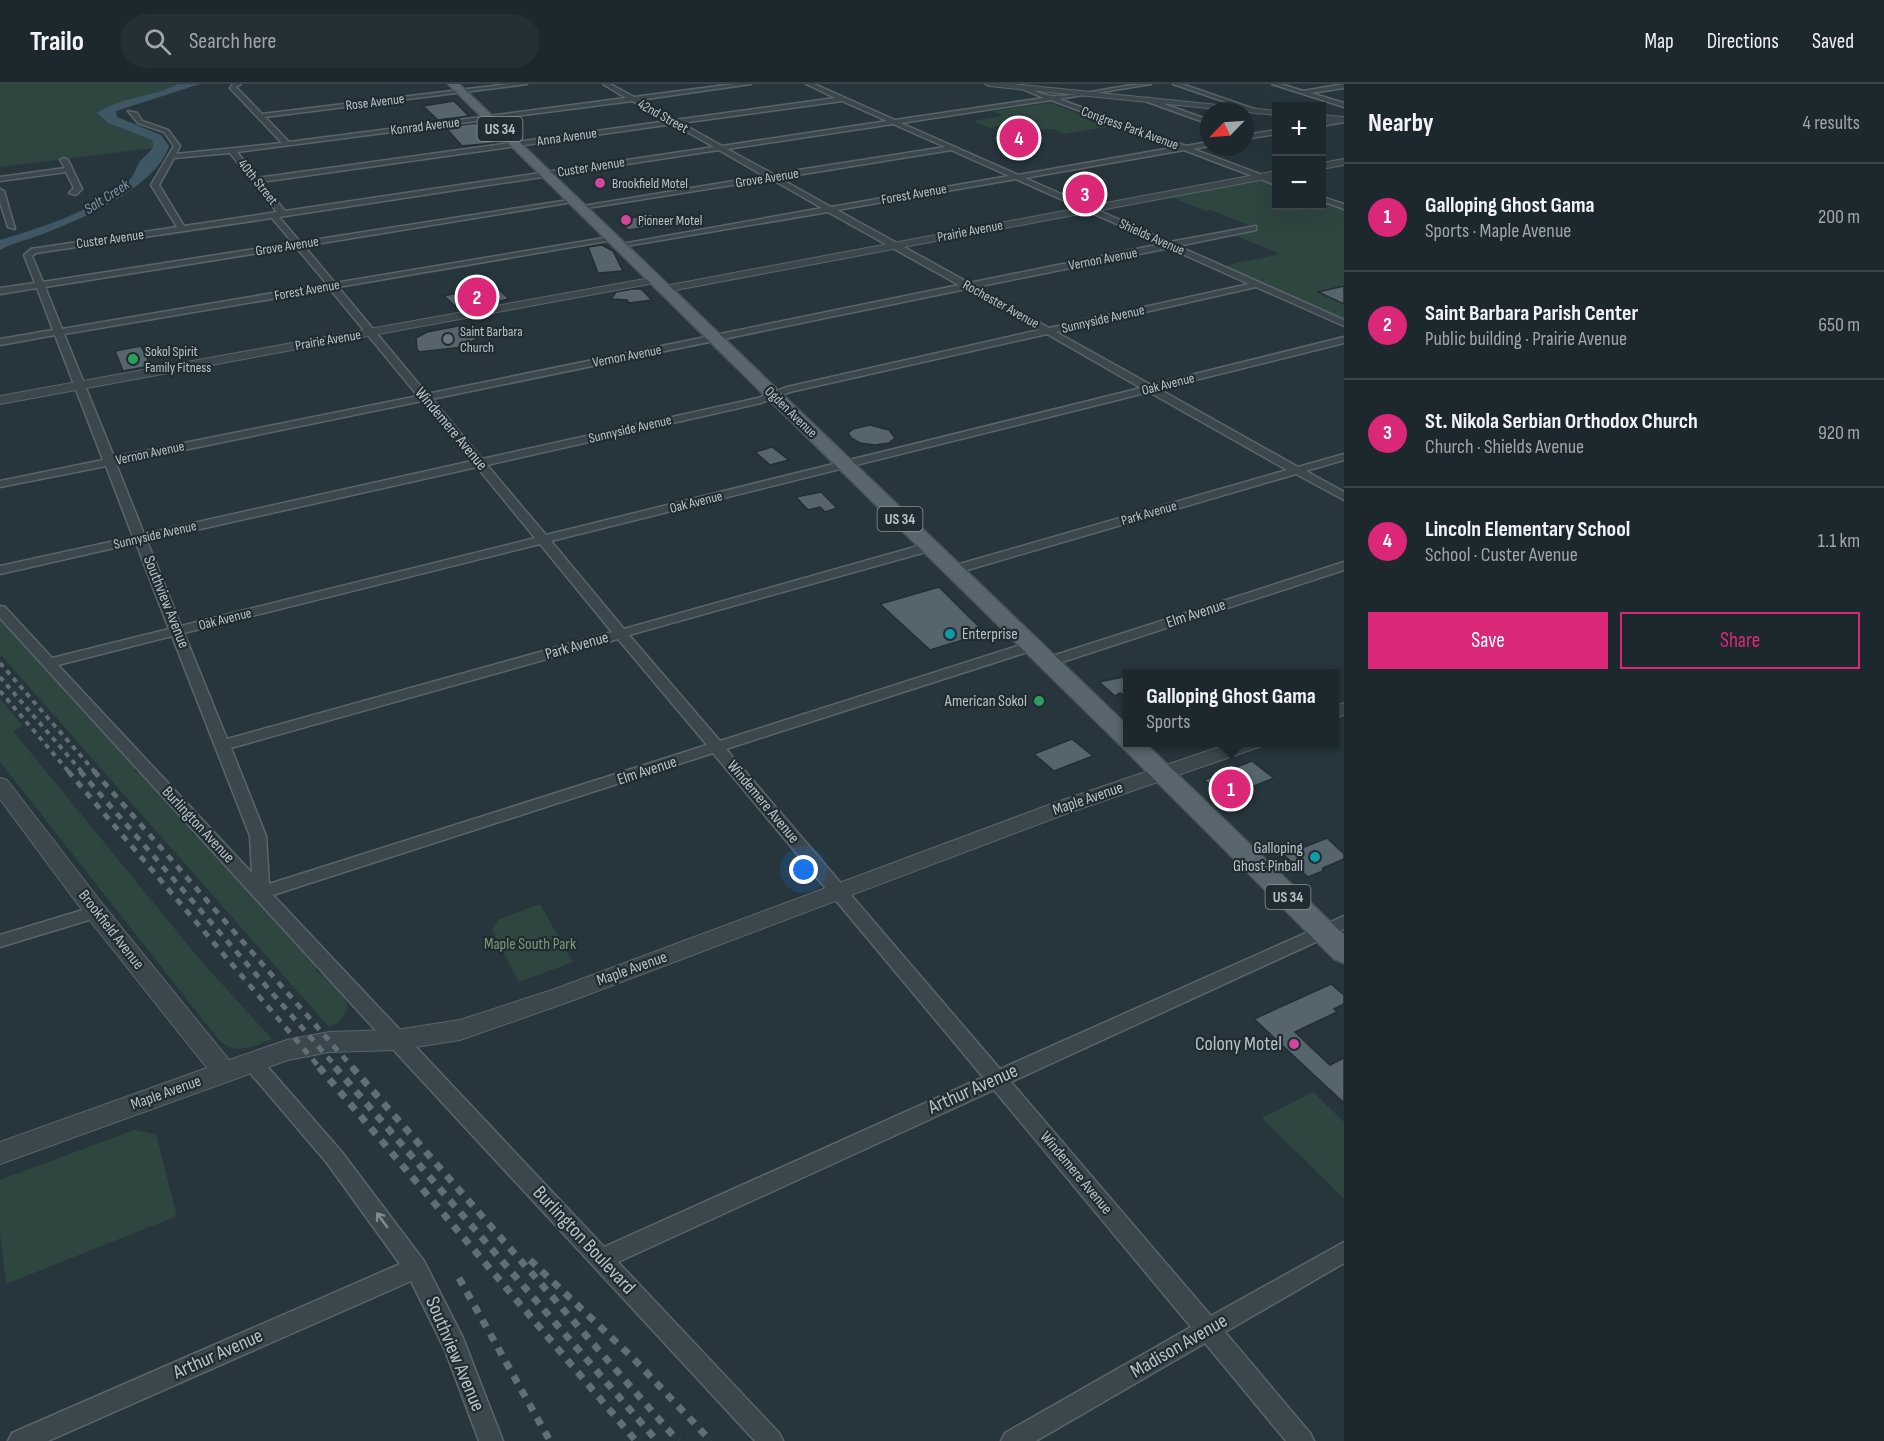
<!DOCTYPE html>
<meta charset="utf-8">
<style>
body{margin:0;font-family:"Sofia Sans Condensed",sans-serif;background:#253036;color:#f1f3f6}
.controls{position:absolute;right:18px;top:18px;display:grid;overflow:hidden;border-radius:0px;box-shadow:0 6px 24px #0002}
.controls button{width:54px;height:54px;display:grid;place-items:center;padding:0;border:0;border-bottom:2px solid #3b444a;background:#1d282e;color:#f1f3f6;font:30px sans-serif}
.compass{position:absolute;left:1200px;top:18px;width:54px;height:54px;border-radius:50%;background:#1d282e;box-shadow:0 6px 24px #0002;rotate:245deg}
.you{position:absolute;left:804px;top:786px;width:21px;height:21px;margin:-15px;border:4px solid #fff;border-radius:50%;background:#1a73e8;box-shadow:0 0 0 9px #1a73e833}
.badge{display:grid;place-items:center;width:39px;height:39px;border-radius:50%;background:#db2777;color:#fff;font-size:20px;font-weight:700}
.pin{position:absolute;translate:-50% -50%;border:3px solid #fff;box-shadow:0 2px 6px #0006}
.popup{position:absolute;left:1123px;top:585px;width:216px;height:78px;box-sizing:border-box;display:grid;place-content:center;border-radius:0px;background:#1d282e;filter:drop-shadow(0 2px 4px #0005);font-size:20px;white-space:nowrap;color:#a0a6aa}
.popup b{font-size:22px;color:#f1f3f6}
.popup::after{content:'';position:absolute;left:50%;top:100%;margin-left:-12px;border:12px solid transparent;border-top-color:#1d282e}
.list{margin:0;padding:0;list-style:none}
h2{display:flex;justify-content:space-between;align-items:center;height:78px;margin:0;padding:0 24px;font-size:26px}
h2 small{font-size:20px;font-weight:400;color:#a0a6aa}
.list li{display:grid;grid-template-columns:39px 1fr auto;gap:18px;align-items:center;box-sizing:border-box;height:108px;padding:0 24px;border-top:2px solid #3b444a}
.list b{display:block;font-size:22px;white-space:nowrap}
.list p{margin:0;font-size:20px;white-space:nowrap;color:#a0a6aa}
.list em{font-size:20px;font-style:normal;color:#a0a6aa}
.actions{display:flex;gap:12px;padding:18px 24px}
.actions a{flex:1;padding:14px 0;border:2px solid #db2777;border-radius:0px;text-align:center;font-size:21px;color:#db2777}
.actions .main{background:#db2777;color:#fff}
.icon{flex:none;width:33px;height:33px;fill:none;stroke:currentColor;stroke-width:2;stroke-linecap:round;stroke-linejoin:round}
.map{position:relative;flex:none;width:1344px;height:1357px;overflow:hidden}
header{display:flex;align-items:center;gap:36px;box-sizing:border-box;height:84px;padding:0 30px;background:#1d282e;border-bottom:2px solid #3b444a}
header strong{font-size:28px}
nav{display:flex;gap:33px;margin-inline-start:auto;font-size:21px}
.search{width:420px;height:54px;background:#253036;display:flex;align-items:center;gap:15px;box-sizing:border-box;padding:0 21px;border-radius:33px;color:#a0a6aa;font-size:22px}
main{display:flex}
aside{flex:1;background:#1d282e}
.map>svg:first-child{display:block}
.green{fill:#2f4540}
.water{fill:#3f5764}
.building{fill:#56656c;stroke:#222e34;stroke-width:1.5}
.lines{fill:none;stroke-linecap:round;stroke-linejoin:round}
.minor-casing{stroke:#59656b;stroke-width:3}
.tertiary-casing{stroke:#59656b;stroke-width:2}
.primary-casing{stroke:#475359;stroke-width:3}
.minor{fill:#3b474d;fill-rule:evenodd}
.tertiary{fill:#3b474d;fill-rule:evenodd}
.primary{fill:#59666d;fill-rule:evenodd}
.rail-far2{stroke:#606e76;stroke-width:4;stroke-dasharray:5 5;stroke-linecap:butt}
.rail-far1{stroke:#606e76;stroke-width:5;stroke-dasharray:7 7;stroke-linecap:butt}
.rail{stroke:#606e76;stroke-width:7;stroke-dasharray:8 8;stroke-linecap:butt}
.oneway{stroke:#7f8b91}
.hotel-dot{fill:#d1479c;stroke:#202c32;stroke-width:2}
.worship-dot{fill:#6b7280;stroke:#202c32;stroke-width:2}
.leisure-dot{fill:#2e9e5b;stroke:#202c32;stroke-width:2}
.culture-dot{fill:#0f9aa8;stroke:#202c32;stroke-width:2}
.labels{text-anchor:middle;dominant-baseline:central;stroke-width:4.5;stroke-linejoin:round;paint-order:stroke}
.far-street-label{font-size:14px;fill:#b7c2c8;stroke:#202c32}
.far-poi-label{font-size:14px;fill:#b7c2c8;stroke:#202c32;text-anchor:start}
.shield{fill:#202c32;stroke:#8a959b;stroke-width:1.5}
.shield-label{font-size:15px;font-weight:bold;fill:#b7c2c8}
.far-water-label{font-size:15px;font-style:italic;fill:#7b98a8;stroke:#202c32}
.street-label{font-size:16px;fill:#b7c2c8;stroke:#202c32}
.poi-label{font-size:16px;fill:#b7c2c8;stroke:#202c32;text-anchor:end}
.park-label{font-size:16px;fill:#789b78;stroke:#202c32}
.near-poi-label{font-size:20px;fill:#b7c2c8;stroke:#202c32;text-anchor:end}
.near-street-label{font-size:20px;fill:#b7c2c8;stroke:#202c32}
</style>
<header>
<strong>Trailo</strong>
<div class="search"><svg class="icon" aria-label="search" viewBox="0 0 24 24"><circle cx="10" cy="10" r="6"/><path d="M15 15l6 6"/></svg>Search here</div>
<nav><a>Map</a><a>Directions</a><a>Saved</a></nav>
</header>
<main>
<div class="map">
<svg width="1344" height="1357" viewBox="0 0 1344 1357">
<rect width="100%" height="100%" fill="#27363d"/>
<!-- green -->
<g class="green">
<path d="M0,0H178C160,10 108,18 98,30L106,38L148,54L152,56L153,64L0,83Z"/>
<polygon points="1050,19 1112,42 1064,50 1053,45 1028,45 1014,40 990,44 973,37 1003,32 993,27"/>
<polygon points="1263,96 1276,100 1276,122 1322,122 1322,117 1344,125 1344,236 1224,182 1279,170 1235,151 1258,145 1211,126 1205,127 1171,113"/>
<path d="M0,535L135,684V688L140,689L192,746V751L198,753L316,883L317,888C329,894 347,912 348,926L338,939L329,943L0,570Z"/>
<path d="M0,615L23,642L13,647L202,878L272,955C253,962 236,972 219,956L0,678Z"/>
<polygon points="540,820 573,878 519,898 492,846 499,835"/>
<polygon points="1313,1008 1344,1038 1344,1115 1262,1034"/>
<polygon points="134,1046 156,1050 177,1132 6,1200 0,1149 0,1096"/>
</g>
<!-- water -->
<path class="water" d="M178,0H200L116,27L117,33L161,51L169,62C156,103 82,135 43,150C29,155 13,159 0,166V156C45,142 93,128 130,95C134,92 136,84 139,79C142,74 149,70 153,63L152,56L108,39L97,29C115,15 155,12 178,0Z"/>
<!-- building -->
<g class="building">
<polygon points="454,17 469,32 438,36 423,22"/>
<polygon points="476,39 495,59 462,62 445,43"/>
<polygon points="651,130 666,140 629,146 616,137"/>
<polygon points="602,161 613,167 623,187 598,189 588,163"/>
<polygon points="494,201 509,215 464,225 454,221 444,212"/>
<polygon points="1344,202 1344,220 1318,208"/>
<polygon points="632,205 641,205 652,216 629,219 627,216 611,215 616,208"/>
<polygon points="463,241 487,246 473,253 478,254 463,263 419,268 417,265 416,254 427,248"/>
<polygon points="141,262 151,282 123,287 115,267"/>
<polygon points="870,341 889,346 895,354 889,359 875,361 860,359 851,354 848,349 853,345"/>
<polygon points="772,363 789,376 770,381 755,368"/>
<polygon points="821,408 837,424 825,428 820,423 808,426 796,413"/>
<polygon points="939,503 969,533 986,549 930,566 880,520"/>
<polygon points="1128,592 1128,615 1120,609 1115,612 1099,598"/>
<polygon points="1072,655 1093,672 1054,687 1034,670"/>
<polygon points="1252,677 1274,694 1224,714 1204,696"/>
<polygon points="1327,754 1344,770 1344,775 1323,784 1323,787 1308,793 1284,771"/>
<polygon points="1331,900 1344,911 1344,920 1334,925 1337,928 1295,948 1330,981 1344,974 1344,1019 1254,935"/>
</g>
<g class="lines">
<!-- minor casing -->
<g class="minor-casing">
<g id="minor">
<path d="M233,0H241L236,3L262,30L509,0H527L265,33L289,58L626,14L603,0H610L634,13L734,0H751L639,16L675,36L835,14L806,0H814L895,36L1044,14L1010,0C1026,0 1039,12 1054,12C1087,12 1118,0 1151,0L1059,15L1186,62L1209,58V62L1193,65L1276,96V100H1273L1184,66L1025,94L1170,158L1256,142V146L1178,162L1344,236V242L1256,203L1056,248L1151,301L1344,253V259L1159,305L1298,383L1344,370V376L1306,387L1344,408V416L1296,390L957,489H949L947,486L949,483L1287,386L1149,308L551,457L624,545L925,460H933V466L629,551L720,657L1027,559H1037L1039,562L1037,565L726,665L1000,985L1344,832V845L1011,998L1211,1232L1344,1158V1179L1225,1248L1310,1349L1314,1357H1286L1205,1259L1036,1357H1001L1005,1349L1191,1243L994,1006L618,1178L779,1349L783,1357H755L389,961L0,534V522L5,523L52,574L169,545L136,459L0,490V482L133,453L106,382L0,403V397L103,376L55,251L0,261V255L53,246L37,204L0,210V204L35,199L24,171L31,165L177,143L151,101L174,62L164,48L138,39L128,27L137,29L142,37L168,46L180,62L176,70L282,59L230,4ZM1051,16L1177,63L1018,91L901,39ZM632,17L668,37L257,94L237,68ZM842,17L887,37L722,62L681,39ZM673,40L714,63L285,127L261,98ZM893,40L945,63L773,90L727,65ZM719,66L764,92L577,123L581,125L771,95L822,124L616,161L620,163L828,128L959,201L427,310L338,203L613,156H616V152L335,199L304,162L579,117L575,115L300,158L279,133ZM951,66L1009,92L831,123L779,94ZM230,69L277,128L184,142L159,101L174,74ZM1016,95L1161,160L969,199L837,126ZM272,134L293,159L43,198L32,172L36,169ZM296,163L327,200L62,245L45,203ZM1169,164L1249,200L1049,244L976,203ZM330,205L418,312L114,373L64,250ZM966,205L1039,246L787,303L758,314L482,375L432,315ZM1047,250L1141,304L546,451L487,381L761,319L790,308ZM422,317L472,377L144,450L116,380ZM477,383L535,454L181,542L147,457ZM540,460L612,548L227,655L184,549ZM172,552L250,752L252,789L58,581ZM618,555L707,661L269,800L266,752L231,664ZM713,669L983,993L604,1163L273,811Z"/>
<polygon points="1173,0 1182,0 1263,28 1258,29"/>
<polygon points="1272,0 1281,0 1303,7 1344,0 1344,4 1311,9 1344,19 1344,23"/>
<polygon points="1147,14 1209,36 1209,40 1145,17"/>
<polygon points="1344,34 1344,38 1322,42 1322,38"/>
<polygon points="1276,46 1276,50 1245,55 1245,51"/>
<polygon points="64,74 68,76 82,105 76,111 69,109 74,104 66,88 0,97 0,93 65,84 60,76"/>
<polygon points="0,105 4,107 15,145 8,143 0,118"/>
<polygon points="1322,113 1344,120 1344,125 1322,117"/>
<polygon points="1344,478 1344,486 1053,581 1048,582 1041,578 1043,575"/>
<polygon points="96,822 102,824 104,828 102,832 0,863 0,851"/>
<polygon points="252,970 259,973 341,1067 424,1177 463,1254 503,1357 479,1357 445,1266 411,1197 48,1357 8,1357 12,1349 400,1180 327,1079 245,983 243,978 245,973"/>
</g>
</g>
<!-- tertiary casing -->
<g class="tertiary-casing">
<g id="tertiary">
<polygon points="985,0 1012,0 1276,27 1276,31 989,2"/>
<polygon points="1322,31 1344,33 1344,39 1322,36"/>
<polygon points="1344,75 1344,81 1322,85 1322,79"/>
<polygon points="1276,87 1276,93 665,208 659,205 665,202"/>
<polygon points="656,193 660,194 660,198 0,320 0,312"/>
<polygon points="1344,619 1344,631 1334,634 1334,622"/>
<polygon points="1234,658 1264,658 1262,662 1068,729 571,917 460,956 396,966 329,968 288,976 0,1080 0,1058 207,984 88,834 0,715 0,694 7,696 104,822 229,976 287,956 329,948 396,946 460,936 555,905 1054,719"/>
</g>
</g>
<!-- primary casing -->
<g class="primary-casing">
<polygon id="primary" points="448,0 459,0 1128,642 1128,658 1144,658 1344,851 1344,879 1334,875 1120,661"/>
</g>
<!-- minor -->
<use href="#minor" class="minor"/>
<!-- tertiary -->
<use href="#tertiary" class="tertiary"/>
<!-- primary -->
<use href="#primary" class="primary"/>
<!-- rail-far2 -->
<g class="rail-far2">
<polyline points="0,579 95,688"/>
<polyline points="0,593 82,688"/>
<polyline points="0,607 69,688"/>
</g>
<!-- rail-far1 -->
<g class="rail-far1">
<polyline points="68,687 320,984"/>
<polyline points="80,687 337,984"/>
<polyline points="94,687 353,984"/>
</g>
<!-- rail -->
<g class="rail">
<polyline points="319,983 636,1357"/>
<polyline points="335,983 657,1357"/>
<polyline points="352,983 678,1357"/>
<polyline points="530,1176 632,1273 711,1357"/>
<polyline points="459,1194 550,1357"/>
</g>
</g>
<!-- one-way arrows -->
<defs><path id="oneway-shaft" d="M-6 0H5M1.5-3L5.5 0L1.5 3" fill="none" stroke-width="1.6" stroke-linecap="round" stroke-linejoin="round" transform="scale(1.5)"/></defs>
<use class="oneway" href="#oneway-shaft" transform="translate(382 1136) rotate(-126)"/>
<!-- markers -->
<g class="hotel-dot">
<circle cx="600" cy="99" r="6"/>
<circle cx="626" cy="136" r="6"/>
<circle cx="1294" cy="960" r="6"/>
</g>
<circle class="worship-dot" cx="448" cy="255" r="6"/>
<g class="leisure-dot">
<circle cx="133" cy="275" r="6"/>
<circle cx="1039" cy="617" r="6"/>
</g>
<g class="culture-dot">
<circle cx="950" cy="550" r="6"/>
<circle cx="1315" cy="773" r="6"/>
</g>
<g class="labels">
<!-- far-street labels -->
<g class="far-street-label">
<text transform="translate(375 18) rotate(-7)">Rose Avenue</text>
<text transform="translate(663 32) rotate(29)">42nd Street</text>
<text transform="translate(425 42) rotate(-7)">Konrad Avenue</text>
<text transform="translate(1130 44) rotate(20)">Congress Park Avenue</text>
<text transform="translate(567 53) rotate(-8)">Anna Avenue</text>
<text transform="translate(591 83) rotate(-9)">Custer Avenue</text>
<text transform="translate(767 94) rotate(-9)">Grove Avenue</text>
<text transform="translate(258 98) rotate(51)">40th Street</text>
<text transform="translate(914 110) rotate(-10)">Forest Avenue</text>
<text transform="translate(970 147) rotate(-11)">Prairie Avenue</text>
<text transform="translate(1152 153) rotate(24)">Shields Avenue</text>
<text transform="translate(110 155) rotate(-8)">Custer Avenue</text>
<text transform="translate(287 162) rotate(-9)">Grove Avenue</text>
<text transform="translate(1103 175) rotate(-11)">Vernon Avenue</text>
<text transform="translate(307 206) rotate(-10)">Forest Avenue</text>
<text transform="translate(1001 220) rotate(29)">Rochester Avenue</text>
<text transform="translate(1103 235) rotate(-13)">Sunnyside Avenue</text>
<text transform="translate(328 256) rotate(-10)">Prairie Avenue</text>
<text transform="translate(627 272) rotate(-11)">Vernon Avenue</text>
<text transform="translate(1168 300) rotate(-14)">Oak Avenue</text>
<text transform="translate(791 328) rotate(44)">Ogden Avenue</text>
<text transform="translate(630 345) rotate(-13)">Sunnyside Avenue</text>
<text transform="translate(150 369) rotate(-12)">Vernon Avenue</text>
<text transform="translate(696 418) rotate(-14)">Oak Avenue</text>
<text transform="translate(1149 429) rotate(-16)">Park Avenue</text>
<text transform="translate(155 451) rotate(-13)">Sunnyside Avenue</text>
<text transform="translate(225 535) rotate(-14)">Oak Avenue</text>
</g>
<!-- far-poi labels -->
<g class="far-poi-label">
<text x="612" y="99">Brookfield Motel</text>
<text x="638" y="136">Pioneer Motel</text>
<text x="460" y="247">Saint Barbara<tspan x="460" dy="16">Church</tspan></text>
<text x="145" y="267">Sokol Spirit<tspan x="145" dy="16">Family Fitness</tspan></text>
</g>
<!-- shield labels -->
<g class="shield">
<rect x="477.5" y="33" width="45" height="24" rx="4.5"/>
<rect x="877.5" y="423" width="45" height="24" rx="4.5"/>
<rect x="1265.5" y="801" width="45" height="24" rx="4.5"/>
</g>
<g class="shield-label">
<text x="500" y="45">US 34</text>
<text x="900" y="435">US 34</text>
<text x="1288" y="813">US 34</text>
</g>
<!-- far-water labels -->
<g class="far-water-label">
<text transform="translate(107 113) rotate(-33)">Salt Creek</text>
</g>
<!-- street labels -->
<g class="street-label">
<text transform="translate(451 345) rotate(50)">Windemere Avenue</text>
<text transform="translate(166 518) rotate(68)">Southview Avenue</text>
<text transform="translate(1196 530) rotate(-18)">Elm Avenue</text>
<text transform="translate(577 562) rotate(-16)">Park Avenue</text>
<text transform="translate(647 687) rotate(-18)">Elm Avenue</text>
<text transform="translate(1088 715) rotate(-19)">Maple Avenue</text>
<text transform="translate(763 718) rotate(50)">Windemere Avenue</text>
<text transform="translate(198 741) rotate(47)">Burlington Avenue</text>
<text transform="translate(111 846) rotate(52)">Brookfield Avenue</text>
<text transform="translate(632 885) rotate(-20)">Maple Avenue</text>
<text transform="translate(166 1009) rotate(-20)">Maple Avenue</text>
<text transform="translate(1076 1089) rotate(50)">Windemere Avenue</text>
</g>
<!-- poi labels -->
<g class="poi-label">
<text x="962" y="550" text-anchor="start">Enterprise</text>
<text x="1027" y="617">American Sokol</text>
<text x="1303" y="764">Galloping<tspan x="1303" dy="18">Ghost Pinball</tspan></text>
</g>
<!-- park labels -->
<g class="park-label">
<text x="530" y="860">Maple South Park</text>
</g>
<!-- near-poi labels -->
<g class="near-poi-label">
<text x="1282" y="960">Colony Motel</text>
</g>
<!-- near-street labels -->
<g class="near-street-label">
<text transform="translate(973 1005) rotate(-24)">Arthur Avenue</text>
<text transform="translate(584 1156) rotate(47)">Burlington Boulevard</text>
<text transform="translate(1179 1262) rotate(-30)">Madison Avenue</text>
<text transform="translate(218 1270) rotate(-24)">Arthur Avenue</text>
<text transform="translate(455 1270) rotate(67)">Southview Avenue</text>
</g>
</g>
</svg>
<div class="controls">
<button>+</button>
<button>−</button>
</div>
<svg class="compass" viewBox="-18 -18 36 36"><path d="M0-13l5 13h-10z" fill="#e53935"/><path d="M0 13l5-13h-10z" fill="#a0a6aa"/></svg>
<div class="you"></div>
<div class="pin badge" style="left:1231px;top:705px">1</div>
<div class="popup"><b>Galloping Ghost Gama</b>Sports</div>
<div class="pin badge" style="left:477px;top:213px">2</div>
<div class="pin badge" style="left:1085px;top:110px">3</div>
<div class="pin badge" style="left:1019px;top:54px">4</div>
</div>
<aside>
<h2>Nearby<small>4 results</small></h2>
<ul class="list">
<li><span class="badge">1</span><div><b>Galloping Ghost Gama</b><p>Sports · Maple Avenue</p></div><em>200 m</em></li>
<li><span class="badge">2</span><div><b>Saint Barbara Parish Center</b><p>Public building · Prairie Avenue</p></div><em>650 m</em></li>
<li><span class="badge">3</span><div><b>St. Nikola Serbian Orthodox Church</b><p>Church · Shields Avenue</p></div><em>920 m</em></li>
<li><span class="badge">4</span><div><b>Lincoln Elementary School</b><p>School · Custer Avenue</p></div><em>1.1 km</em></li>
</ul>
<div class="actions"><a class="main">Save</a><a>Share</a></div>
</aside>
</main>
